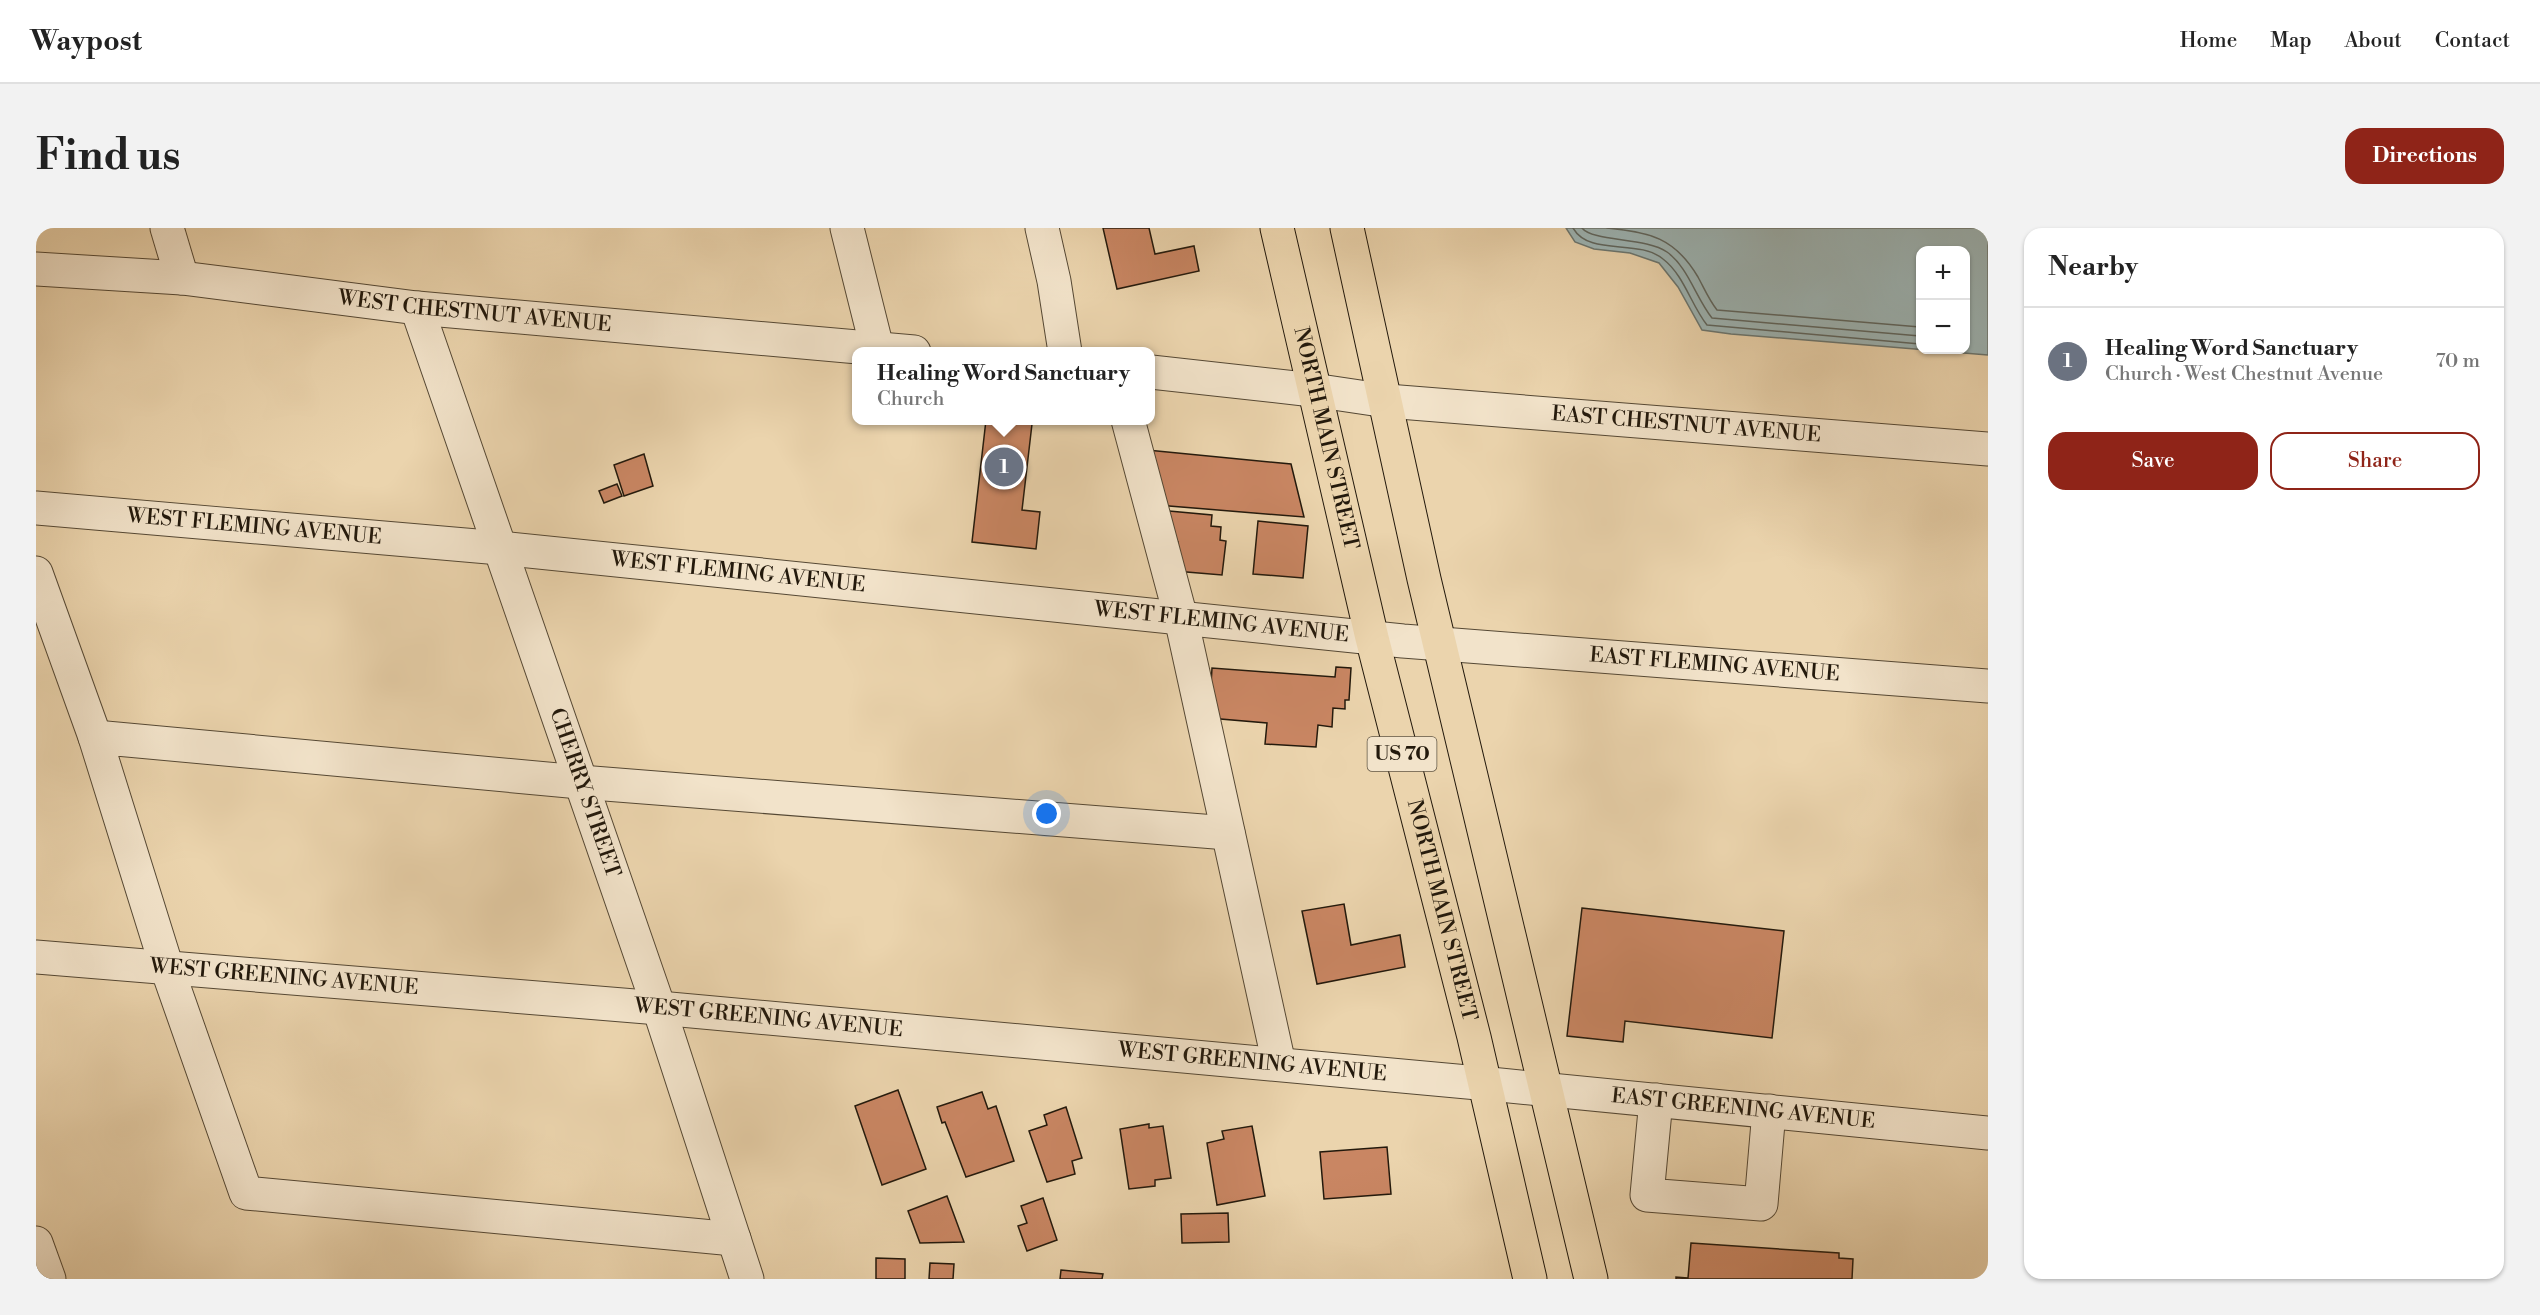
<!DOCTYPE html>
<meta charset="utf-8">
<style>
body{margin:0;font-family:"Libre Bodoni",serif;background:#f2f2f2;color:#222}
.controls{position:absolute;right:18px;top:18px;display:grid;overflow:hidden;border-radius:12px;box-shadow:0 2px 4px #0004}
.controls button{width:54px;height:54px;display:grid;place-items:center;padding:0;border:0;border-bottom:2px solid #e0e0e0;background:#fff;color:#222;font:30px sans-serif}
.you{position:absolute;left:1011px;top:586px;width:21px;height:21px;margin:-15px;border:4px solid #fff;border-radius:50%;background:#1a73e8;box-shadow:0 0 0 9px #1a73e833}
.badge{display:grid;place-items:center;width:39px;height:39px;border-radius:50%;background:#8f2418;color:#fff;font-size:20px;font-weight:700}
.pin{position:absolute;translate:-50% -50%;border:3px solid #fff;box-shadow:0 2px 6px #0006}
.popup{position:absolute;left:816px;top:119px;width:303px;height:78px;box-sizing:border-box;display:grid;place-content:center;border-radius:12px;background:#fff;filter:drop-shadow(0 2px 4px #0005);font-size:20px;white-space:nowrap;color:#767676}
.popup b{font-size:22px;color:#222}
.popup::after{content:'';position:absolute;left:50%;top:100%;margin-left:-12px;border:12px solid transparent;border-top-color:#fff}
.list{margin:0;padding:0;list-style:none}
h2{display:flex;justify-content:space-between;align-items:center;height:78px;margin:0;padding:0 24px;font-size:26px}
h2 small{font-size:20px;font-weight:400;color:#767676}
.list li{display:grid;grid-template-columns:39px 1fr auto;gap:18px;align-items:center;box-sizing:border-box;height:108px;padding:0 24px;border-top:2px solid #e0e0e0}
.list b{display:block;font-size:22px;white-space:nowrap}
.list p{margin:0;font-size:20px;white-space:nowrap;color:#767676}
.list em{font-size:20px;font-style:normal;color:#767676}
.actions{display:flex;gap:12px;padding:18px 24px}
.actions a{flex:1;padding:14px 0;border:2px solid #8f2418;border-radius:18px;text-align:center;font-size:21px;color:#8f2418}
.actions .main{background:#8f2418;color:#fff}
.map{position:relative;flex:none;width:1952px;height:1051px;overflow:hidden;border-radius:18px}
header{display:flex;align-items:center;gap:36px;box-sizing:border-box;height:84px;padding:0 30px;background:#fff;border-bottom:2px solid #e0e0e0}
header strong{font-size:28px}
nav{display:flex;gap:33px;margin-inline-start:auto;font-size:21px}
.intro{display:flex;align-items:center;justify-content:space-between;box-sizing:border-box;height:144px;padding:0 36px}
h1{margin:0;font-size:42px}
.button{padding:15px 27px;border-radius:18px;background:#8f2418;color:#fff;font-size:21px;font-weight:700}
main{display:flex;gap:36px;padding:0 36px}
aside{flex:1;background:#fff;border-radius:18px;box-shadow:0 2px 4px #0004}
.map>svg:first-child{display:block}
.water{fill:#9db5b5;stroke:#6c7771;stroke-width:1.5;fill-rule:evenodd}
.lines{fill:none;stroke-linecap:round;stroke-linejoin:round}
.shore{stroke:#606760;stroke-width:1.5}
.building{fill:#c98663;stroke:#23190c;stroke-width:1.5}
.minor-casing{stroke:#554834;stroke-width:35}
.major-casing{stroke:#23190c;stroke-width:35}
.minor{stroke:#f2e3ca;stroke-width:33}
.major{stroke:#ebd4ad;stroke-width:33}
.labels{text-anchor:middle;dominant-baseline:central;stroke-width:4.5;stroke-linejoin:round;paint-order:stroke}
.shield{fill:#f2e3ca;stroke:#615645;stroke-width:1.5}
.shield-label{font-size:20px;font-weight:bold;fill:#23190c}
.street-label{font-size:21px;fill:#23190c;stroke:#f2e3ca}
</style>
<header>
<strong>Waypost</strong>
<nav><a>Home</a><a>Map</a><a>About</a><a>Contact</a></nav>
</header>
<div class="intro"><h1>Find us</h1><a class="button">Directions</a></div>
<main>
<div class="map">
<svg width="1952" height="1051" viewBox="0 0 1952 1051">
<rect width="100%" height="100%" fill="#ebd4ad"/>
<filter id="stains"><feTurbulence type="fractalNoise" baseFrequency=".00333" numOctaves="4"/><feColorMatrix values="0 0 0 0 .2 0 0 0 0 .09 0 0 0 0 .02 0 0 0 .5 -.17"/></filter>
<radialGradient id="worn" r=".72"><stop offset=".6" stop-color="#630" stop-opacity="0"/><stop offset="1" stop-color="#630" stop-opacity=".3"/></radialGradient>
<!-- water -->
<path class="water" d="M1530,0H1952V127L1695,106L1666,102L1642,59L1623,35L1594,25L1558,21L1539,14ZM1884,22H1930V122H1884Z"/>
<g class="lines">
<!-- shore -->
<g class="shore">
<path d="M1537,0C1554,29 1602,10 1627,31C1648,47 1655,77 1671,97L1884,116"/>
<path d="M1546,0C1557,14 1610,9 1631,24C1652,39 1660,70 1676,90L1884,108"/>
<path d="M1571,0C1614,4 1639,10 1662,49C1668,60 1673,72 1681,82L1884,99"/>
</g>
</g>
<!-- building -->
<g class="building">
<polygon points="1067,0 1113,0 1119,26 1158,18 1163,43 1081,61"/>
<polygon points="950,192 996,196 986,282 1004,284 1000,321 936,314"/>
<polygon points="1111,222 1255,236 1268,289 1121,277"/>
<polygon points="608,226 617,258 588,268 578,237"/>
<polygon points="581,256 586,268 568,275 563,263"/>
<polygon points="1133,283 1176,287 1175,298 1185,299 1184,312 1190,313 1186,347 1139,343 1142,314 1130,313"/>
<polygon points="1222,293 1272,298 1267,350 1217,346"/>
<polygon points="1300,439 1315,440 1313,472 1309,472 1309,481 1297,480 1296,499 1282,497 1280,519 1229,516 1231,495 1173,490 1176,440 1299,449"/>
<polygon points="1308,676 1315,717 1364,707 1369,739 1281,756 1266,683"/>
<polygon points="1546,680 1748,703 1736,810 1589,793 1587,814 1531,808"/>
<polygon points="862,862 890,941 846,957 819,878"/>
<polygon points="946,864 952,881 960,878 978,933 930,949 909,894 906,895 901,879"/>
<polygon points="1030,879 1046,930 1036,933 1039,946 1011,954 993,903 1011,897 1008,887"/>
<polygon points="1113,896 1113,900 1127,898 1135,950 1119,952 1119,958 1093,961 1084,901"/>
<polygon points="1216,898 1229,968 1181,977 1171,915 1188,911 1186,903"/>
<polygon points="1351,919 1355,966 1288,971 1284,924"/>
<polygon points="911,968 928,1014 884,1015 872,983"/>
<polygon points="1007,970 1021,1012 991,1023 982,998 991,995 985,978"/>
<polygon points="1192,985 1193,1014 1146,1015 1145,986"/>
<polygon points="1655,1015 1803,1025 1803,1030 1817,1031 1816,1051 1640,1051 1640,1049 1652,1050"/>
<polygon points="840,1030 869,1031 869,1051 840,1051"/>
<polygon points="894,1035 918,1036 917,1051 893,1051"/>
<polygon points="1025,1042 1067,1046 1066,1051 1024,1051"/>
</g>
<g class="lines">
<!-- minor casing -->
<g class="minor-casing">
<g id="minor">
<polyline points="131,0 146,50"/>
<polyline points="811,0 841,120"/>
<polyline points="1006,0 1018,53 1029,124"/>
<path id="s1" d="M0,41L146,50L381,80L878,124"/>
<path id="s2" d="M381,80L623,780L711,1051"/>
<path id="s3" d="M1115,144L1277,162L1351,173L1952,221"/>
<polyline points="1092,192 1145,390 1243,836"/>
<path id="s4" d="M0,280L464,320L1367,413L1952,458"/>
<polyline points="0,345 59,509"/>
<path id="s5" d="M0,729L623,780L1464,857L1952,905"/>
<polyline points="1620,872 1611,967 1725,976 1733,883"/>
<polyline points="698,1011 210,965 131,740 59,509 544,554 1192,605"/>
<polyline points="0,1015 13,1051"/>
</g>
</g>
<!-- major casing -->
<g class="major-casing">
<g id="major">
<path id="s6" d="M1241,0L1336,410L1438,809L1494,1051"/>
<polyline points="1311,0 1388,351 1555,1051"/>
</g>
</g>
<!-- minor -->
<use href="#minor" class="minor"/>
<!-- major -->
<use href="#major" class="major"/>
</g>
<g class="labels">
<!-- shield labels -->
<rect class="shield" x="1331.5" y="509" width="69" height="34" rx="4.5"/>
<g class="shield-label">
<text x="1366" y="526">US 70</text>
</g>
<!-- street labels -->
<g class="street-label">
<text stroke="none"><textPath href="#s1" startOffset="441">WEST CHESTNUT AVENUE</textPath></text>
<text stroke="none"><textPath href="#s3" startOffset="538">EAST CHESTNUT AVENUE</textPath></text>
<text stroke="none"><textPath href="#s6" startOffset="216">NORTH MAIN STREET</textPath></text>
<text stroke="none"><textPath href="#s4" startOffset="219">WEST FLEMING AVENUE</textPath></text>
<text stroke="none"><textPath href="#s4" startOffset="705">WEST FLEMING AVENUE</textPath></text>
<text stroke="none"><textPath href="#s4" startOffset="1191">WEST FLEMING AVENUE</textPath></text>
<text stroke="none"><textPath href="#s4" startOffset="1686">EAST FLEMING AVENUE</textPath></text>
<text stroke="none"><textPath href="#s2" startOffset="513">CHERRY STREET</textPath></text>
<text stroke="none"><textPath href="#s6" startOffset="702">NORTH MAIN STREET</textPath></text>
<text stroke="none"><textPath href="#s5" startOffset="249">WEST GREENING AVENUE</textPath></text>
<text stroke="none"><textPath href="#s5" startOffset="735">WEST GREENING AVENUE</textPath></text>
<text stroke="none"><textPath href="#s5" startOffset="1221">WEST GREENING AVENUE</textPath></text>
<text stroke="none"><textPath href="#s5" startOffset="1714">EAST GREENING AVENUE</textPath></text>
</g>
</g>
<rect width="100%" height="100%" filter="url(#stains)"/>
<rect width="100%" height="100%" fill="url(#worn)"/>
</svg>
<div class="controls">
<button>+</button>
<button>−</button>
</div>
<div class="you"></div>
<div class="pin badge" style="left:968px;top:239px;background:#6b7280">1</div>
<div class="popup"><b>Healing Word Sanctuary</b>Church</div>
</div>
<aside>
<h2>Nearby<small></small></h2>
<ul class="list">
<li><span class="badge" style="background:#6b7280">1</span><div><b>Healing Word Sanctuary</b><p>Church · West Chestnut Avenue</p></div><em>70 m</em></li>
</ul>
<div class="actions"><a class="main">Save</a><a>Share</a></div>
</aside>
</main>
